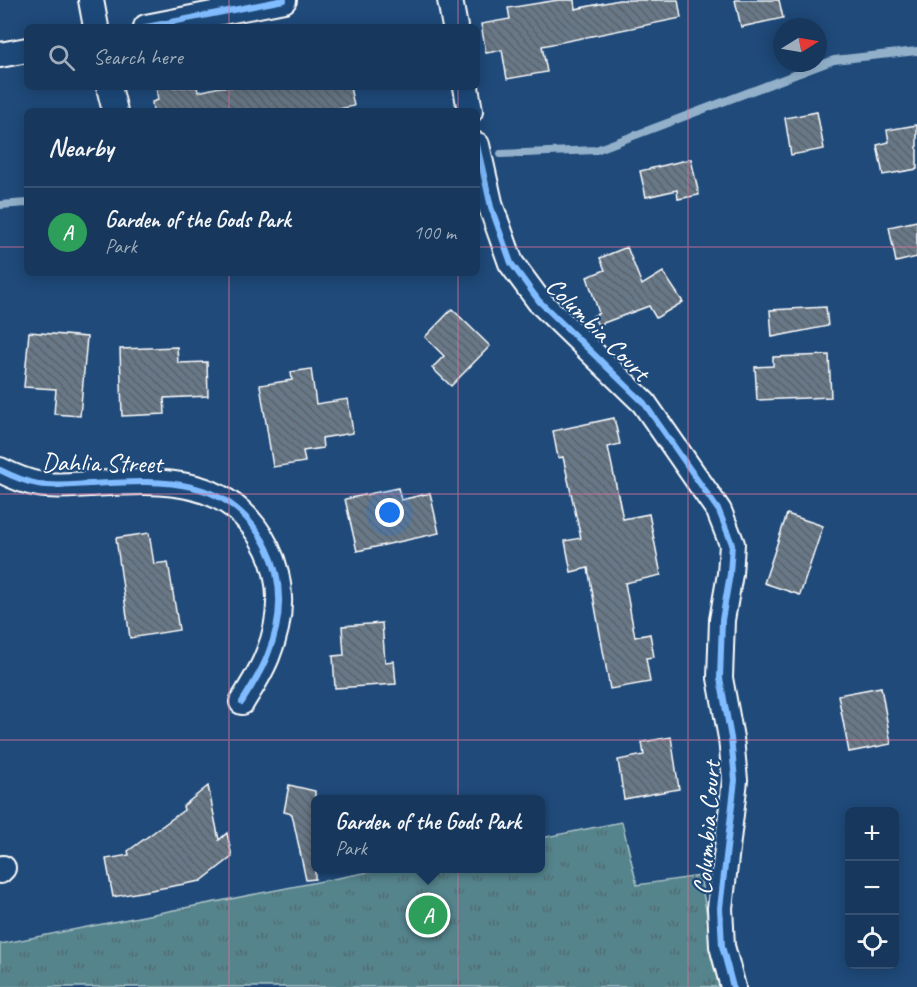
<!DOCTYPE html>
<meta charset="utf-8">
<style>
body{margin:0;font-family:Caveat,sans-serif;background:#203f62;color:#f1f3f6}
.controls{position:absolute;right:18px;bottom:18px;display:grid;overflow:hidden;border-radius:9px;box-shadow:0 3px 15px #0003}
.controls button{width:54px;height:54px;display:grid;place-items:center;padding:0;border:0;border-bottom:2px solid #365272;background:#17385c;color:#f1f3f6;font:30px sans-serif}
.compass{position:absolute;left:773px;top:18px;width:54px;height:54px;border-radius:50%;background:#17385c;box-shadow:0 3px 15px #0003;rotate:79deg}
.you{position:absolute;left:390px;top:513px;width:21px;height:21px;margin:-15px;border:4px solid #fff;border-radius:50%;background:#1a73e8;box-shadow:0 0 0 9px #1a73e833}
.badge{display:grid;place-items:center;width:39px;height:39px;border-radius:50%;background:#ff9aa2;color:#fff;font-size:20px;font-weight:700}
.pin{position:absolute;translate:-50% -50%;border:3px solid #fff;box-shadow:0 2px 6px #0006}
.popup{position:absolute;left:311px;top:795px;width:234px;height:78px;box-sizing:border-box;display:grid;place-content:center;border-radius:9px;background:#17385c;filter:drop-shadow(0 2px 4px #0005);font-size:20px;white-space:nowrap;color:#9eacbb}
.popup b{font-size:22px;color:#f1f3f6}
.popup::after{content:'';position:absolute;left:50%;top:100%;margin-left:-12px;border:12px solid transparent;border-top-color:#17385c}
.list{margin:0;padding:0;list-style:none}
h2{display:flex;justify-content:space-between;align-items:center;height:78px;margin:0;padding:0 24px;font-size:26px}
h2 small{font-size:20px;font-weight:400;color:#9eacbb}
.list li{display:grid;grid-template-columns:39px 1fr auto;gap:18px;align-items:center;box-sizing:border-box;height:90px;padding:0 24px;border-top:2px solid #365272}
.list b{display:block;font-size:22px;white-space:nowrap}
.list p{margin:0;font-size:20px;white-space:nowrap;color:#9eacbb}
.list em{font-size:20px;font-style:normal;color:#9eacbb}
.icon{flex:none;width:33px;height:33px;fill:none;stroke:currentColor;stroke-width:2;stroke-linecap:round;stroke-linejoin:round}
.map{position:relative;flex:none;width:917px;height:987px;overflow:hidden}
.search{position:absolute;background:#17385c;box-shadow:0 3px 15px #0003;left:24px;top:24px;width:456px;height:66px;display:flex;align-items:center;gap:15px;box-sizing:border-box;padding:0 21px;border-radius:9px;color:#9eacbb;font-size:22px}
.panel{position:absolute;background:#17385c;box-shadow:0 3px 15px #0003;left:24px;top:108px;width:456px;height:168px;border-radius:9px}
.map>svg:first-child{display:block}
.park{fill:url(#park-tufts);stroke:#aac2c6;stroke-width:1.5}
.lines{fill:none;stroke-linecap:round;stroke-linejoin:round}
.stream{stroke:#92b0ca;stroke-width:8}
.building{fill:url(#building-back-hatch);stroke:#fff;stroke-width:1.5}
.street-casing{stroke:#fff;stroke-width:28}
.street{stroke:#1f4a7a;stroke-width:24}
.cycleway-casing{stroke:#1f4a7a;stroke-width:10}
.cycleway{stroke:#80bcff;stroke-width:6}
.grid{fill:none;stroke:#da749d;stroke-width:1.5;stroke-opacity:0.55}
.labels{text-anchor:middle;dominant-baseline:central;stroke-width:4.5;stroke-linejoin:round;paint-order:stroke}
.street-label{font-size:26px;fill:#fff;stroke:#1f4a7a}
</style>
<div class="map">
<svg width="917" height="987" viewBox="0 0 917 987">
<defs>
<pattern id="park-tufts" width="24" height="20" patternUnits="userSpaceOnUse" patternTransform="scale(1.5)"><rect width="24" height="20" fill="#55848d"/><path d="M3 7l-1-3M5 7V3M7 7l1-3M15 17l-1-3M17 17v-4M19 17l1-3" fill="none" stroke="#516b70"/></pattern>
<pattern id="building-back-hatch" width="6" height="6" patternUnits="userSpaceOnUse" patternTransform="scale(1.5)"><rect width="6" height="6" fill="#677887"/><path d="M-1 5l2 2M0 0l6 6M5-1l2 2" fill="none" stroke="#5a626a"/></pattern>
</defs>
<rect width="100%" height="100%" fill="#1f4a7a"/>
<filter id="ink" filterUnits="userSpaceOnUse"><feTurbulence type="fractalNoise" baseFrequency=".0167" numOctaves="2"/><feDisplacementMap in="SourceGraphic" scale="12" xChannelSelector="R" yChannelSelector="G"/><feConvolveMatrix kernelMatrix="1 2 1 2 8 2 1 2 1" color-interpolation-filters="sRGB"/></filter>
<g filter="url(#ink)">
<!-- park -->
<polygon class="park" points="622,822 637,885 700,876 720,987 0,987 0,944 384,869 540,868 541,838"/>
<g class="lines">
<!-- stream -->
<g class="stream">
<polyline points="501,154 596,150 834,60 917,51"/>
<polyline points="0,205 27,203"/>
</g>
</g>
<!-- building -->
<g class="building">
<polygon points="558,0 574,0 575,9 619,0 678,0 681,18 542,46 547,72 507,79 502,50 486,53 481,24 510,19 508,8"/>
<polygon points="735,0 779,0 783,18 741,27"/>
<polygon points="156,87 197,87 198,92 220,87 350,87 354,106 329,111 153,111 152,102 158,100"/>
<polygon points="817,112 824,149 791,155 785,118"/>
<polygon points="917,125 917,169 883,175 877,145 889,142 887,130"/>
<polygon points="691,159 699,195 678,199 677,190 646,197 640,171"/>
<polygon points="917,221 917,257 896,262 889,227"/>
<polygon points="627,247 642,285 663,272 683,302 656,318 649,306 598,325 593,316 599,313 587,277 605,270 600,258"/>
<polygon points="826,307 828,326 772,337 770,310"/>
<polygon points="452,309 490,346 451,386 432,368 444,356 425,337"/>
<polygon points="29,332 87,337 80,416 54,414 56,389 24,387"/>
<polygon points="177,347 178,363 207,362 208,396 164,398 165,414 122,416 120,349"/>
<polygon points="829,355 831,397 757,400 755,367 773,366 773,357"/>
<polygon points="311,369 316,404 348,399 353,433 322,438 323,448 303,451 305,462 273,467 260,385 292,380 291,372"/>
<polygon points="614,418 620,444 608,447 623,519 649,514 661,575 625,583 635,637 650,634 654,657 646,658 650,682 610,689 588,568 571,572 565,541 581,538 563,457 558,458 553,431"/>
<polygon points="398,488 401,500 430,493 439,533 357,551 345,499"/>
<polygon points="787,514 823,526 800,595 764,583"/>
<polygon points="149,533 154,564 168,562 179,630 130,638 116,538"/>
<polygon points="382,623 385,662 394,661 396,684 335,688 333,656 344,655 342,626"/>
<polygon points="881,687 891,744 849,752 838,695"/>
<polygon points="671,737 679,789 624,799 618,760 644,755 642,742"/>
<polygon points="289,785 315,791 315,879 306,880 292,814 284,812"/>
<polygon points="208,786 219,840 227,833 232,857 201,881 113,897 106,859 129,855 128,851 184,810 183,806"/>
</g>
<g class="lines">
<!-- street casing -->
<g class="street-casing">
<g id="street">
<polyline points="91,0 96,27"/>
<polyline points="450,0 455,27"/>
<polyline points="146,27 284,0"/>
<polyline points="0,55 27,50"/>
<polyline points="109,87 115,111"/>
<polyline points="466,87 470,111"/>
<polyline points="477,145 491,207 511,263 539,301 644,403 719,511 732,544 730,574 722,620 720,678 731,738 735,780 720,908 722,946 733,987"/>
<path d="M0,470C12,476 25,482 38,484C54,487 72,485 89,484C161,480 230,474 267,548C284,582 282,620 268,654C262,671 251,687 242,702"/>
<polyline points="0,871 3,868"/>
</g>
</g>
<!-- street -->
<use href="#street" class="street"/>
<!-- cycleway casing -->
<g class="cycleway-casing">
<g id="cycleway">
<polyline points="146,27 284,0"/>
<polyline points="477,145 491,207 511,263 539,301 644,403 719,511 732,544 730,574 722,620 720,678 731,738 735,780 720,908 722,946 733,987"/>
<path d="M0,470C12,476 25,482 38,484C54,487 72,485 89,484C161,480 230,474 267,548C284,582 282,620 268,654C262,671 251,687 242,702"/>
</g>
</g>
<!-- cycleway -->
<use href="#cycleway" class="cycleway"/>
</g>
</g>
<!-- grid -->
<path class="grid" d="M229,0V27M458,0V27M688,0V987M229,87V111M458,87V111M0,247H27M477,247H917M229,273V987M458,273V987M0,494H917M0,740H917"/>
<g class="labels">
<!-- street labels -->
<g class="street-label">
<text transform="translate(598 329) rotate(45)">Columbia Court</text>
<text transform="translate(102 463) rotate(1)">Dahlia Street</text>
<text transform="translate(707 828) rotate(-86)">Columbia Court</text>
</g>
</g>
</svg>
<div class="controls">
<button>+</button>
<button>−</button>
<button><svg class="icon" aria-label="locate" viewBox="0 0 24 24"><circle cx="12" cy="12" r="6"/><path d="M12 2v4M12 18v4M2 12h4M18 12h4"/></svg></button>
</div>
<svg class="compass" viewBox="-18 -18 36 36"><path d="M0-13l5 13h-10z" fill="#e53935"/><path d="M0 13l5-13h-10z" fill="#9eacbb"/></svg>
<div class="you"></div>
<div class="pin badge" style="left:428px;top:915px;background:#2e9e5b">A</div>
<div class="popup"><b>Garden of the Gods Park</b>Park</div>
<div class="search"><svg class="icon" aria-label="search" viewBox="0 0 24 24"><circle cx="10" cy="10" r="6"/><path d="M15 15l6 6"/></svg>Search here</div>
<section class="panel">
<h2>Nearby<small></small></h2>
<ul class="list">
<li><span class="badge" style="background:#2e9e5b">A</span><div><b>Garden of the Gods Park</b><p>Park</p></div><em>100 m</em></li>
</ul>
</section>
</div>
